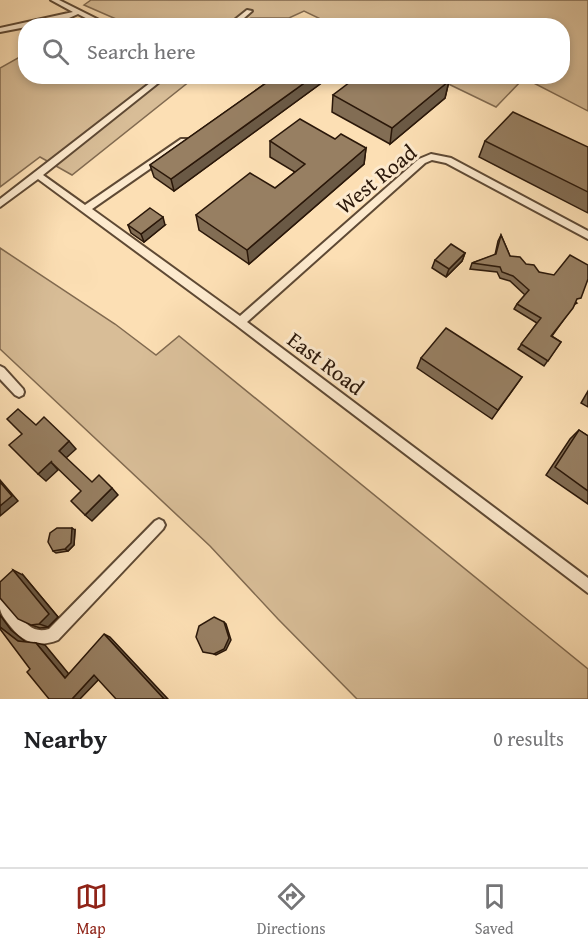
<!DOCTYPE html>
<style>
body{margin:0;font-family:"Gentium Book Plus",serif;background:#f6f6f6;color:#202124}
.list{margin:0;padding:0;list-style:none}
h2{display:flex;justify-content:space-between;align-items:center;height:78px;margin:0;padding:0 24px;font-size:26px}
h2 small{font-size:20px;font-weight:400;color:#757577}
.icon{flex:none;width:33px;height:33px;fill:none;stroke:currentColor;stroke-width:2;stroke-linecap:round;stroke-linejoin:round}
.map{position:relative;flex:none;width:588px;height:699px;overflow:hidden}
.search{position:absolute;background:#fff;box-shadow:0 3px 9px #0003;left:18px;right:18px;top:18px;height:66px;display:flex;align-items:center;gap:15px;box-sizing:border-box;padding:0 21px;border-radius:24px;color:#757577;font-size:22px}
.sheet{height:168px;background:#fff}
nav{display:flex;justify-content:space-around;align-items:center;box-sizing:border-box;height:84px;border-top:2px solid #e0e0e0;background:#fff;font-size:16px;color:#757577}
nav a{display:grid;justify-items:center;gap:3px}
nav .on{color:#8f2418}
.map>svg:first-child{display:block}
.green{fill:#d8bd97;stroke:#816a50;stroke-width:1.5}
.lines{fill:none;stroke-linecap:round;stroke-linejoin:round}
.lane-casing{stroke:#5e4934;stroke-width:4}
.lane{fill:#fdeace;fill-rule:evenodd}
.wall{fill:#826d54;stroke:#2a1709;stroke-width:1.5}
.shaded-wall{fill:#6a5945;stroke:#2a1709;stroke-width:1.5}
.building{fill:#977f62;stroke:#2a1709;stroke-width:1.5}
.labels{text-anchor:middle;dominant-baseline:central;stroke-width:6;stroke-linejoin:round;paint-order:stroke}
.street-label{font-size:22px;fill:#2a1709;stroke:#fdeace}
</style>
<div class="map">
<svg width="588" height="699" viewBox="0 0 588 699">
<rect width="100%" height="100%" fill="#fcdfb4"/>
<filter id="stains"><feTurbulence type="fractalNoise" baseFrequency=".00333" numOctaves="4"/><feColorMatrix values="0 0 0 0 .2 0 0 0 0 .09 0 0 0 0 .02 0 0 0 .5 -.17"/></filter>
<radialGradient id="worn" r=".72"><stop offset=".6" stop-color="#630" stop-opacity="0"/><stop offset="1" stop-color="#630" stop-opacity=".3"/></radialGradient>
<!-- green -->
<g class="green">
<polygon points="91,0 588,0 588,111 524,78 496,107 434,77 562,76 562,26 333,25 304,11 289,18 251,18 238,25 132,26 84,5"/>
<polygon points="25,54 26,76 195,77 72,175 40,157 0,187 0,68"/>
<polygon points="0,248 115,324 156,355 179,336 588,669 588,699 357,699 278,619 210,546 0,349"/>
</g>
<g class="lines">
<!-- lane casing -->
<g class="lane-casing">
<g id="lane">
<polygon points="51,0 59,0 111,26 101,26 78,14 69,18 26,26 26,27 0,32 0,28 73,12"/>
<polygon points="247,10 252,11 235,26 227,26"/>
<polygon points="159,76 167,76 43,175 85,205 181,139 187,139 187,143 92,209 240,316 419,159 431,154 451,158 588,231 588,239 446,163 432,160 425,163 247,322 588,578 588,593 236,325 38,179 0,207 0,199"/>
<polygon points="0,366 4,368 23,389 24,392 23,395 19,397 15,395 0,379"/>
<path d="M159,519L163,521L165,525L163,529L58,640C35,649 21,641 7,622C4,618 1,614 0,609C0,605 0,599 0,594C19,602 22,637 49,629L155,521Z"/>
</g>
</g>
<!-- lane -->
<use href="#lane" class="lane"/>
</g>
<!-- wall -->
<g class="wall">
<polygon points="276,76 331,76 174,191 154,177 150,165"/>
<polygon points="449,81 445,98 390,144 332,112 333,95"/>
<polygon points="335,139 366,148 364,164 249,264 199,230 196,215 275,188 295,172 270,157 270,141"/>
<polygon points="485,141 588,147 588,213 479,157"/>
<polygon points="128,225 165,225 144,242 131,233"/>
<polygon points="501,235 510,256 539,272 577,303 575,304 552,336 561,342 544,366 518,349 537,323 514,309 517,304 525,295 510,281 500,278 497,272 470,269 472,263 495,255 498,241"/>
<polygon points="465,253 462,261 446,277 432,268 435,260"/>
<polygon points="421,358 522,377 492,419 417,368"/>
<polygon points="588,391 588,407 581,403"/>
<polygon points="579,430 588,436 588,504 546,475 570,439"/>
<polygon points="75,530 74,545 68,551 56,553 53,551"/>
<polygon points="23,575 58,617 48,627 40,628 31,625"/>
</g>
<!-- shaded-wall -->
<g class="shaded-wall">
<polygon points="314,76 331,76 174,191 171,179"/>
<polygon points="449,81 445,98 390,144 392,128"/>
<polygon points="366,148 364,164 249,264 247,250"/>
<polygon points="163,217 165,225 144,242 141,234"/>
<polygon points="465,253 462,261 446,277 449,269"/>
<polygon points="69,441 76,449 66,458 59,451"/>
<polygon points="51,462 58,470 46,481 38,474"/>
<polygon points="0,480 18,501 0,516"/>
<polygon points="112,488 118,495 92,521 85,515"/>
<polygon points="72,528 75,530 74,545 68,551 65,549"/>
<polygon points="13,570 23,575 58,617 48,627 39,624"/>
<polygon points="0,615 11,630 28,644 18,641 0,627"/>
<polygon points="224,622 226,624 231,640 226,650 216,655 214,654"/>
<polygon points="104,634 110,637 168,699 164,699"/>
<polygon points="36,643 45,645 73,679 65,678"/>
<polygon points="94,675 102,676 80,699 72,699"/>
</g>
<!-- building -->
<g class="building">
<polygon points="276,76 314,76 171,179 150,165"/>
<polygon points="358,76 439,76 449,81 392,128 333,95"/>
<polygon points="513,112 588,147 588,192 485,141"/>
<polygon points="300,119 335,139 341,134 366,148 247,250 196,215 250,173 275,188 305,164 270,141"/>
<polygon points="150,208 163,217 141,234 128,225"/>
<polygon points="501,235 510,256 520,257 526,264 534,265 539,272 554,275 570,255 588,265 588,279 581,298 577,299 573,308 551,336 561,342 548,361 521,344 541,318 517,304 529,290 513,276 502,272 500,267 472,263 496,254"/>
<polygon points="451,244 465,253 449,269 435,260"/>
<polygon points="446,328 522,377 498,410 421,358"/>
<polygon points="18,409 36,425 44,417 69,441 59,451 92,482 99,475 112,488 85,515 71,501 81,491 51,462 52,461 38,474 9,445 22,434 7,419"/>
<polygon points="579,430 588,436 588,491 555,467"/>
<polygon points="0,482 12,496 0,506"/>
<polygon points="57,528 72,528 71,543 65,549 53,551 48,542 50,533"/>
<polygon points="13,570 49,614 39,624 31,625 18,619 0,598 0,582"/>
<polygon points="214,617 224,622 229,638 224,649 214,654 203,652 196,637 199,626"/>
<polygon points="0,627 18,641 36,643 65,678 104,634 164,699 116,699 94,675 72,699 49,699 27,672 30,669 0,629"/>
</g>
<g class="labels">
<!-- street labels -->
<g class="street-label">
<text transform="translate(376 179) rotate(-39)">West Road</text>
<text transform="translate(326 363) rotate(37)">East Road</text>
</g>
</g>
<rect width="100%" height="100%" filter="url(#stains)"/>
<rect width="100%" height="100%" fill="url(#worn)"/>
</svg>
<div class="search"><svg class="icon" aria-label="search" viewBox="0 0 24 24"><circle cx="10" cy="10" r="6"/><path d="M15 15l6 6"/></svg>Search here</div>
</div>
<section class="sheet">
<h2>Nearby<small>0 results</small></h2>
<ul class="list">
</ul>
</section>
<nav>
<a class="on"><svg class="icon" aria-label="map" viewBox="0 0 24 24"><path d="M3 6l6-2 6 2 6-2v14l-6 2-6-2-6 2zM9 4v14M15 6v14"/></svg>Map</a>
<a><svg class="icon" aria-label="directions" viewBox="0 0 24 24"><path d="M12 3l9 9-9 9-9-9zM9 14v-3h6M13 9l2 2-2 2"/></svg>Directions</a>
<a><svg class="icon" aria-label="saved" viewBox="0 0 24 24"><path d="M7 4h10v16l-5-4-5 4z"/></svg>Saved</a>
</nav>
